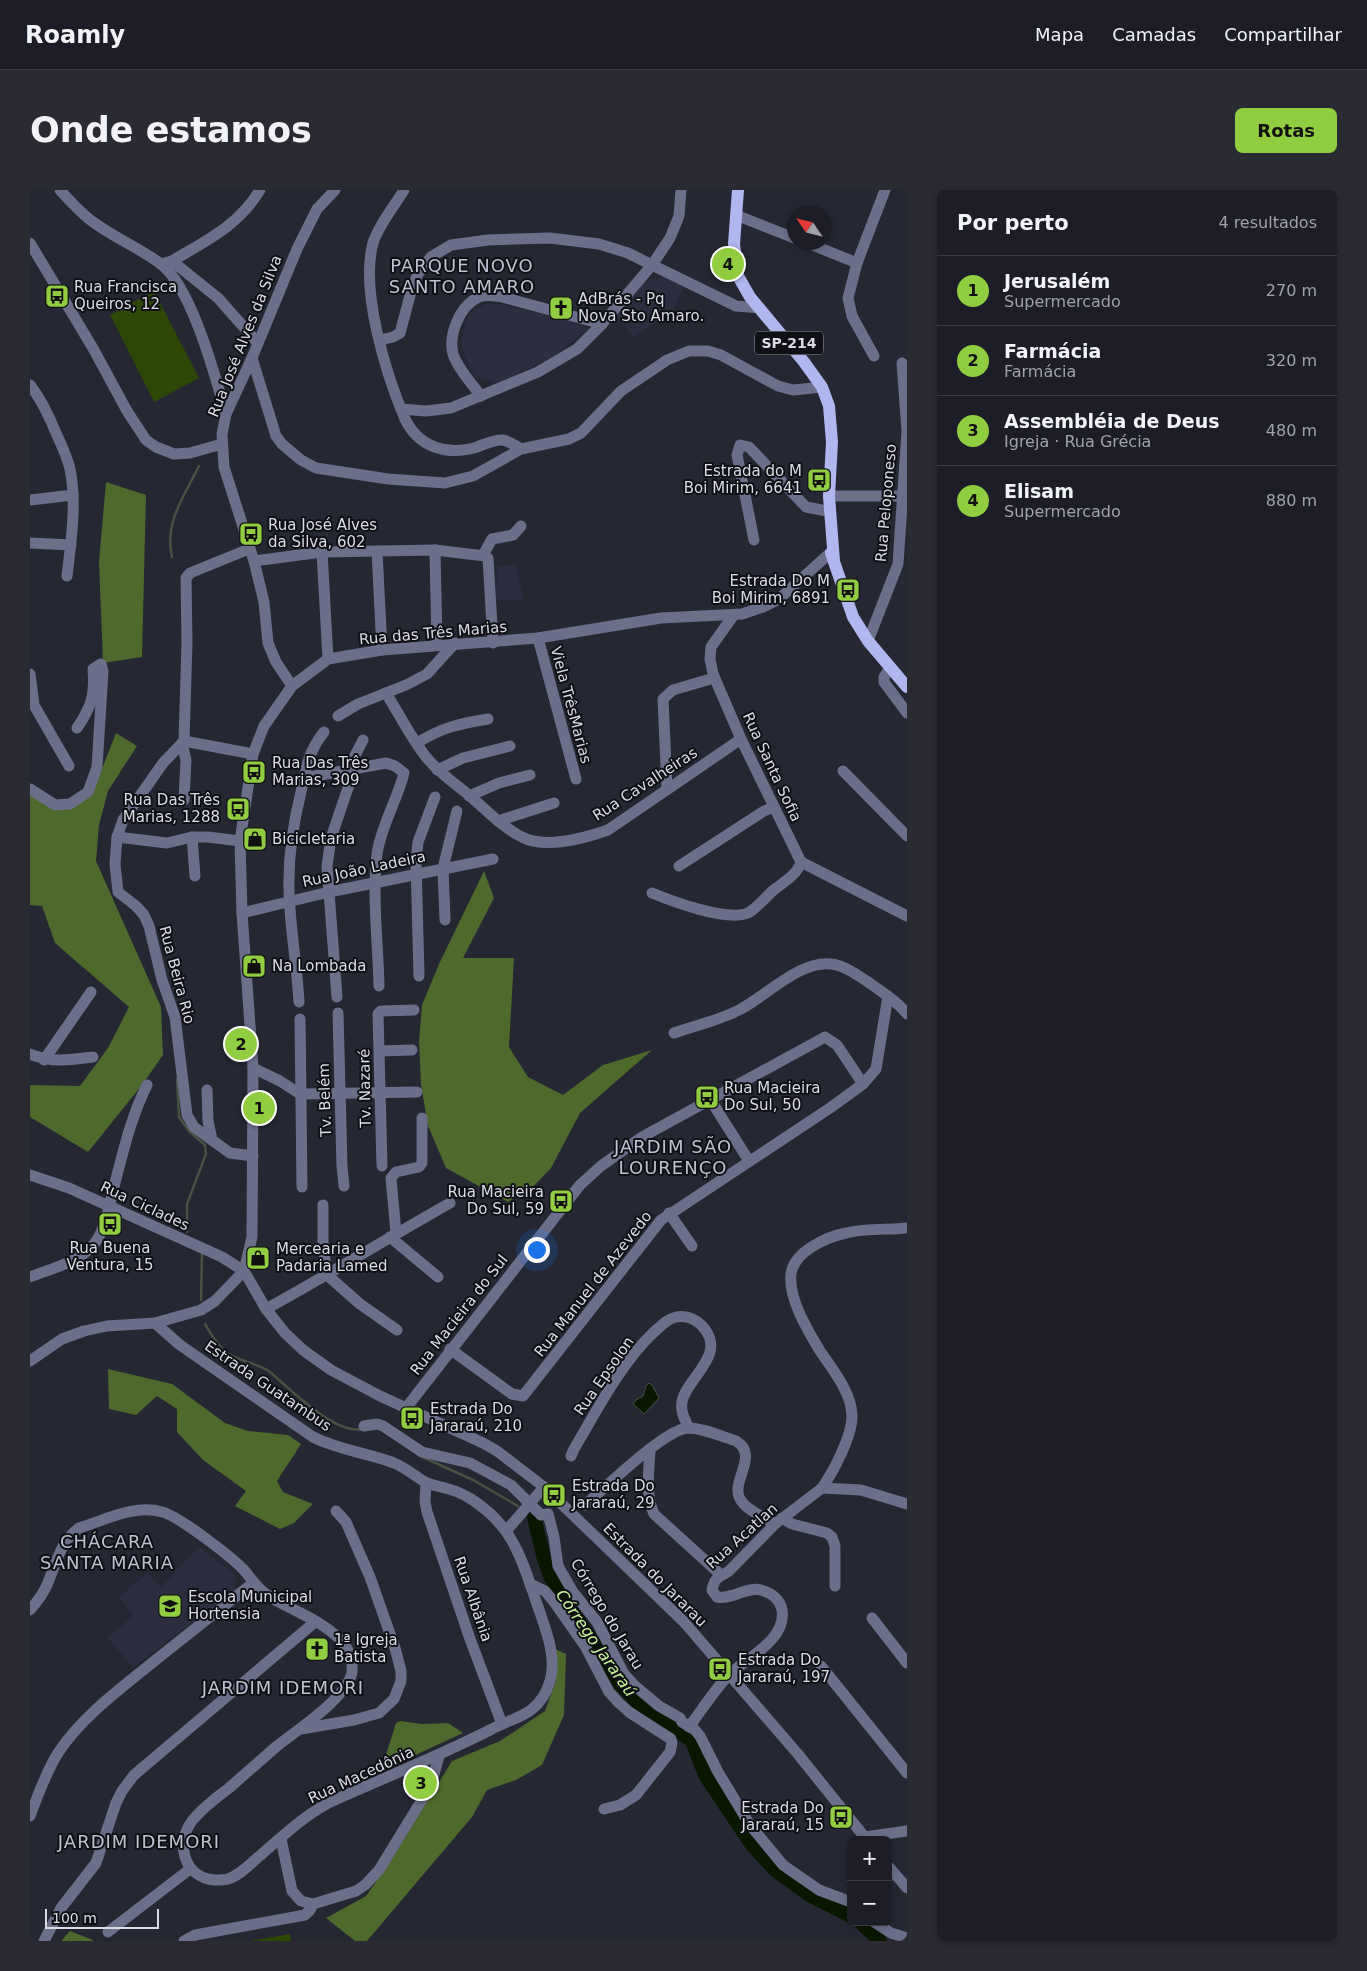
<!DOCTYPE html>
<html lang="pt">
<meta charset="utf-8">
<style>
body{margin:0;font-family:"DejaVu Sans",sans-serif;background:#292a32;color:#f1f3f6}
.controls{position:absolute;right:15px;bottom:15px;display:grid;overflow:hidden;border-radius:8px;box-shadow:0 2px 8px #0003}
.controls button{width:45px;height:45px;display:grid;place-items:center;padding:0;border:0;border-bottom:1px solid #3a3b43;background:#1c1d26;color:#f1f3f6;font:25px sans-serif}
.compass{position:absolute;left:757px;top:15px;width:45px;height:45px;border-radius:50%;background:#1c1d26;box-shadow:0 2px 8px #0003;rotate:305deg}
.scale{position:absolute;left:15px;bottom:12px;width:114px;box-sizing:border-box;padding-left:5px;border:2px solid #dadbe4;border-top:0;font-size:14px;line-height:18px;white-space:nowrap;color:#dadbe4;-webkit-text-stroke:4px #0f1015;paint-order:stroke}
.you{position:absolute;left:506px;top:1059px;width:18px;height:18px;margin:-12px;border:4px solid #fff;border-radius:50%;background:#1a73e8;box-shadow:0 0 0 8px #1a73e833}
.badge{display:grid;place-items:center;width:32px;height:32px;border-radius:50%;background:#90cd41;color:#111;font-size:16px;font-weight:700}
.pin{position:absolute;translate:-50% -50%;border:2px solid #fff;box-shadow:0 1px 5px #0006}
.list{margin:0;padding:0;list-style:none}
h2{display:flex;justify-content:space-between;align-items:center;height:65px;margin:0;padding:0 20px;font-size:21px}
h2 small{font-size:16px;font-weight:400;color:#a0a2a7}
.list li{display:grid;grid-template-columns:32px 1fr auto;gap:15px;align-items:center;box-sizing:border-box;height:70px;padding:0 20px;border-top:1px solid #3a3b43}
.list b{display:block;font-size:19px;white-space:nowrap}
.list p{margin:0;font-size:16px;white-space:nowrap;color:#a0a2a7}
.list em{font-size:16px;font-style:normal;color:#a0a2a7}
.map{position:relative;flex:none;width:877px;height:1751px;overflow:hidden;border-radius:8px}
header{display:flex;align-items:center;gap:30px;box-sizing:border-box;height:70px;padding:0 25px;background:#1c1d26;border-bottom:1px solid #3a3b43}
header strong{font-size:24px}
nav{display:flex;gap:28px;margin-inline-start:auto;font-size:18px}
.intro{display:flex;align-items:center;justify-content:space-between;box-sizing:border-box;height:120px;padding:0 30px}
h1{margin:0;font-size:35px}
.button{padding:12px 22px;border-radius:8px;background:#90cd41;color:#111;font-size:18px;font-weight:700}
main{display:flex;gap:30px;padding:0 30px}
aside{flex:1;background:#1c1d26;border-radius:8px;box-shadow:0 2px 8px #0003}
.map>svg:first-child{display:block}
.built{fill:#2c2e40}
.green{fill:#2d4706}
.forest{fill:#4d692c}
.water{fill:#091600;stroke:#485144}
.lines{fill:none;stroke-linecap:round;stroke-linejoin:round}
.stream{stroke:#485144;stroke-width:2.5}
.river{stroke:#091600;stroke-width:14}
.minor{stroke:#6b6f8a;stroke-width:11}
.major{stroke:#b0b7ef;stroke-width:12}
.labels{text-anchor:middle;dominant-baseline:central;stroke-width:4;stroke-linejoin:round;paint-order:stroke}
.shield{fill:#0f1015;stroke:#9d9ea6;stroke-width:1}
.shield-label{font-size:14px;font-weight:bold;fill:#dadbe4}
.poi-label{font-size:15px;fill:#dadbe4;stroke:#0f1015;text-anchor:start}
.street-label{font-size:15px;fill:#dadbe4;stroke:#0f1015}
.water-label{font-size:16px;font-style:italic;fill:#c7f39a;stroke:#0f1015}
.quarter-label{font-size:18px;letter-spacing:1px;fill:#bfc1d1;stroke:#0f1015}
</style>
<header>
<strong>Roamly</strong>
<nav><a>Mapa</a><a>Camadas</a><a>Compartilhar</a></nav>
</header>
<div class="intro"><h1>Onde estamos</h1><a class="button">Rotas</a></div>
<main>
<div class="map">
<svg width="877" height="1751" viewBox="0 0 877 1751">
<rect width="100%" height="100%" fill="#252733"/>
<!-- built -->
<g class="built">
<polygon points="635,86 655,95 641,123 603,147 586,124 611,96 620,89"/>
<polygon points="455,114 469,114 522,126 559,138 522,168 468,193 445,187 438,175 431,153 435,131 442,121"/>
<polygon points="486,375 494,410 466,410 467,376"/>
<polygon points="168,1356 203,1383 207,1390 202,1394 206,1400 103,1477 77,1447 104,1426 89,1407 117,1383 132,1397"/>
</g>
<!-- green -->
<g class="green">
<polygon points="124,101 169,188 124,212 80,125"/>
<polygon points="260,1744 261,1751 220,1751"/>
</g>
<!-- forest -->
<g class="forest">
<polygon points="76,292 116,305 112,467 73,473 69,372"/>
<polygon points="86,543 107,556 78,601 69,635 66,671 131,817 133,865 112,895 58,962 0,927 0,895 50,896 78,858 99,817 25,753 12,716 0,715 0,597 40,617 70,584"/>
<polygon points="454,681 464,708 433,768 484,768 479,857 498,887 533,905 573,875 622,860 550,923 521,978 501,999 478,1012 416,978 398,936 391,895 389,851 392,815 409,774"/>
<polygon points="78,1179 142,1194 195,1233 218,1241 258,1245 271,1254 247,1291 253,1302 283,1314 264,1333 250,1339 205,1316 216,1301 173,1270 147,1242 147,1219 127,1206 106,1225 79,1219"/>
<polygon points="525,1459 536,1464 534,1525 512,1575 486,1590 457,1600 442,1627 337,1751 325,1751 296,1728 336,1706 362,1669 422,1571 470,1551 515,1521 526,1491"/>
<polygon points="371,1531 392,1534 418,1533 433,1543 351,1581 366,1533"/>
<polygon points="40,1741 63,1750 63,1751 31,1751"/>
</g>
<!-- water -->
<polygon class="water" points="619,1193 622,1195 629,1208 614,1224 603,1214 606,1210 613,1206 616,1196"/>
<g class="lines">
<!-- stream -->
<g class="stream">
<path d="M142,367C134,333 154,306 169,276"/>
<polyline points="147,889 149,927 159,941 175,955 176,964 157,1014 157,1042"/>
<polyline points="171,1110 172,1062"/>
<path d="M175,1134C181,1144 186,1153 194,1161C205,1170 226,1173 239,1181C260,1199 305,1245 332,1239"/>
<polyline points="388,1265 443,1290 488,1316"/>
</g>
<!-- river -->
<g class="river">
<polyline points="504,1327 514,1369 521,1388 590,1494 606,1511 662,1551 675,1585 722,1655 745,1680 781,1706 821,1726"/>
<polyline points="830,1732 850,1751"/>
</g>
<!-- minor -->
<g class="minor">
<path d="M30,0C41,12 52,25 66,34C87,49 111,59 131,74C162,98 185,186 196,224"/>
<path d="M374,0C364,17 349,34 343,53C330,101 356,184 375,229C389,258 418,266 447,257C455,254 465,249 473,250C479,251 486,256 491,259"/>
<polyline points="706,25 764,48"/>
<polyline points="775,52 827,73"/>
<polyline points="0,53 64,160 97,221 116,250 126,257 144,264 160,263 192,254"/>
<polyline points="142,71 188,108 227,152"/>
<path d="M131,74L142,71C177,50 208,36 230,0"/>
<polyline points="350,150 363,147 370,143 382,98 388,84 401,67 421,55 458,50 520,48 569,54 598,63 622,75 706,116 730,118"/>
<polyline points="844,166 822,126 818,108 827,73 855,0"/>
<polyline points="222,168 246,246 252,254 271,270 286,278 358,289 415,293 443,286 491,259 539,249 551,243 591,201 637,170 659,161 678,161 691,165 748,196 763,200 792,197"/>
<path d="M0,195C11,209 19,226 26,243C31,254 37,266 40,279C47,313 41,352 37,386"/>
<path d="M451,206C442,194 428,179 423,164C418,145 430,115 449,107C456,104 464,106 472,107L572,134"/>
<polyline points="371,219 396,221 421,218 508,182 547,159 572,134 622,75 640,48 649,26 651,0"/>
<polyline points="799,306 874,306"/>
<polyline points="0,310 43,305"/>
<polyline points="724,350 707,265 710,255 719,257 776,317 797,321"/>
<polyline points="0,353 41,355"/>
<polyline points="405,360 407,455"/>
<polyline points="347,361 352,460"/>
<polyline points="292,362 298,469"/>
<polyline points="453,365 462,349 483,345 491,336"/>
<polyline points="224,371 292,362 405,360 455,366 458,368 463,453"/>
<polyline points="508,448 546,589"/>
<polyline points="838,451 868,374 877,241 872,173"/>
<polyline points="860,478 854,487 854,492 877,523"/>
<polyline points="0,484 4,515 39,576"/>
<polyline points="262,496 246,472 238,453 234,412 224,371 194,277 192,244 196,224 222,168 267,59 287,19 305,0"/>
<path d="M356,503C369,524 381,548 396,567C408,582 424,593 439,605C455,619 482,647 503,651C527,656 555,648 578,640L711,549"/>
<polyline points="308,526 328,514 376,495 397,484 425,453"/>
<polyline points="154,551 223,564"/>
<polyline points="152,553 156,570 154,610"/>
<path d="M387,553C413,537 428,534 458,529"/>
<polyline points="407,580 433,568 480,556"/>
<polyline points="813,581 877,646"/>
<path d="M274,588L356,573L365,576L374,583C367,611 351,636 347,664C342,706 348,753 349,796"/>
<polyline points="637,598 633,509 643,500 684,488"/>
<path d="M0,599L25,615L40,614L58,602L67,577L73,481L71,474L63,479C65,505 62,516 47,538"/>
<polyline points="439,606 469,593 500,585"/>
<polyline points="468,631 524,613"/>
<polyline points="87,647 137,653 162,647 178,647 210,651"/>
<polyline points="162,647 165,686"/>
<polyline points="771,672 877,726"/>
<polyline points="649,676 734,621 744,617"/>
<path d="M622,703C644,712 693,730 715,724C724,722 737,705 745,699C754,692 768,684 771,672L711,549L683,484L680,469L681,457L703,426"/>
<polyline points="212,723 299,702 463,669"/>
<polyline points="415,730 413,678 427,621"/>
<polyline points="389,786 386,671 388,652 405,607"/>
<polyline points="307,807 297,676 301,648 321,589 322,571 333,550"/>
<path d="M269,812C267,775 260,738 259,701C258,668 263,634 271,602C276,578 278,562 294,542"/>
<polyline points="308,823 312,976 314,996"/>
<polyline points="270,829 272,997"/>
<path d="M644,843C664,836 690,830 709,820C735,807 770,770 801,774C814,775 827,785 838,792C852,802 867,811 877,824"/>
<polyline points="350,861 382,860"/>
<path d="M0,864C23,873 40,870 63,867"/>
<polyline points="14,870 61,802"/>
<polyline points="223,878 250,891 270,904 387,902"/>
<polyline points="177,900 178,931 182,950 200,963 223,966"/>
<polyline points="680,909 719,971"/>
<polyline points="182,950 164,937 157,925 145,827 132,790 119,736 114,725 106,716 88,702 85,674 87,647 93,630 133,573 154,551 157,452 156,388 160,383 219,359"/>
<polyline points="352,976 348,824 351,821 384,820"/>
<polyline points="0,985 39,998 192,1067 214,1081 236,1119 255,1143 273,1160 301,1180 350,1206 453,1253 467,1261 514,1297 654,1432 767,1563 837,1650"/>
<polyline points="293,1015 293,1054 297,1085 330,1114 367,1140"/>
<polyline points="639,1023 662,1056"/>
<polyline points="366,1043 361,988 366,982 389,977 392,973 392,928"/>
<polyline points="360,1047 408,1087"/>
<path d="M0,1087C20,1079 50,1072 64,1054C76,1039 79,1015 84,997C93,962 101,927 117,895"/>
<path d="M236,1119C298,1085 358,1048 420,1013"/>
<polyline points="420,1159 482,1204 493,1206 631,1030 800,918 833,894 846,879 858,806"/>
<polyline points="0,1171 32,1149 54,1141 77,1136 125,1133 171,1120 185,1111 214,1081 222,1047 223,878 212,723 210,651 223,564 234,536 262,496 298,469 352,460 508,448 631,428 712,424 733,417 749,409 800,363"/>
<polyline points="376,1218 550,995 571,976 612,947 795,847 807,855 833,894"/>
<polyline points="334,1236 347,1234 353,1236 392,1262 440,1273 481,1295 511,1325 518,1324 524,1347 528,1376 543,1402 567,1432 594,1484 605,1496 629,1516 650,1528 652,1532 665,1540 670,1546 688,1582 720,1635 753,1675 789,1700 821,1712"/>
<path d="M620,1260C619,1281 615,1304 624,1324L690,1384"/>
<path d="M541,1266L544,1259C567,1220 591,1173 624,1142C631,1136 637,1129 646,1127C666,1123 685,1144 680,1162C675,1180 654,1197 652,1212C650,1221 655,1230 659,1238"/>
<polyline points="396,1293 395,1312 397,1322 440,1449 472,1534"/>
<path d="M792,1298C803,1282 823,1245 822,1225C821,1202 803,1180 790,1161C778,1141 758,1108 761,1084C764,1061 797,1047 816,1043C836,1038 857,1040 877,1038"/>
<path d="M555,1315C575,1298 633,1241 657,1238C670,1237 693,1247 706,1251C730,1265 700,1292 710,1309C717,1321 734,1327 745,1334"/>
<polyline points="752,1328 762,1334 797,1343 802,1347 805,1356 805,1396"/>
<polyline points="477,1340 514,1297"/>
<polyline points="500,1394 515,1401 525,1413 555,1456 579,1502 589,1513 599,1522 641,1549 642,1553 640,1562 606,1605 590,1615 574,1619"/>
<path d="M0,1420C7,1412 13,1404 17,1395C26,1374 30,1352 49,1338C75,1330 105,1314 132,1322C149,1326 200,1366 213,1379C221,1388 227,1398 237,1405C262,1421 296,1431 315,1455C320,1463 323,1473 322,1482C318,1507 267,1540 247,1556C231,1570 215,1584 199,1598C186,1608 172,1618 162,1631C145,1654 154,1687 184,1690C187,1690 195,1690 198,1689C211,1685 222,1672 232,1664C255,1644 279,1621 307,1609C359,1586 411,1565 462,1539C475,1532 490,1528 501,1520C510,1513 517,1502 520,1491C528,1465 513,1433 505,1408C491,1366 481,1334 441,1309C433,1304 424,1300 415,1298C409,1296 400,1295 395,1292C385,1286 376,1278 364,1273C338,1263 309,1260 283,1247L150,1155L125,1133"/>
<polyline points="842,1428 877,1473"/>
<polyline points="791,1476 877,1583"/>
<path d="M659,1537C672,1520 684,1500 699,1485C716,1468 757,1450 752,1420C750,1409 741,1403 731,1400C717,1396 702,1410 687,1407L682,1400C685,1386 689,1388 699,1381L745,1334L792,1298L831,1300L877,1314"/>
<polyline points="271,1539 324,1530 349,1523 364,1509 371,1491 371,1481 365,1458 340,1387 316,1332 306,1321"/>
<path d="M0,1626C8,1605 16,1582 28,1563C50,1530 82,1505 112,1481C149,1451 186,1422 223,1393"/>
<polyline points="835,1647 877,1641"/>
<polyline points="251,1649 262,1701 271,1711 283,1714 326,1701 335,1695 349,1680 401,1595 409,1566"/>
<polyline points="858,1676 877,1698"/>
<polyline points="844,1732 861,1743 877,1748"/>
<polyline points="78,1742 160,1679"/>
<polyline points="14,1751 31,1718 66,1673 86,1613 92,1601 104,1585 285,1432"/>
<polyline points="154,1751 165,1745 275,1725 280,1720 283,1714"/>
</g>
<!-- major -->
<g class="major">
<polyline points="708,0 704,54 708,86 720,107 774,172 792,197 799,216 802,252 799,306 804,371"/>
<polyline points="801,363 823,427 838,451 877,497"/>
</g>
</g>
<!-- icons -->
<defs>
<g id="bus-square" transform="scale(1.25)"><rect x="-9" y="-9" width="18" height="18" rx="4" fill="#90cd41" stroke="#0f1015"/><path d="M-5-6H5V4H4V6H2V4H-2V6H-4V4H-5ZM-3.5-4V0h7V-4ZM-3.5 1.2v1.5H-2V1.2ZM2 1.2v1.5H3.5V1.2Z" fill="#111"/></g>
<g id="church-square" transform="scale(1.25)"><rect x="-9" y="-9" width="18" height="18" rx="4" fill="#90cd41" stroke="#0f1015"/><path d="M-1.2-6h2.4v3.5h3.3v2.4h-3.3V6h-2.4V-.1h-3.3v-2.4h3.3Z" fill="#111"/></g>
<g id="shop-square" transform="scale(1.25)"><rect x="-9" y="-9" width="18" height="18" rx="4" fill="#90cd41" stroke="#0f1015"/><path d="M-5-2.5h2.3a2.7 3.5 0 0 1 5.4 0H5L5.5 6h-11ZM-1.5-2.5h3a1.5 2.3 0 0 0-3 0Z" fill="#111"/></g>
<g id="school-square" transform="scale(1.25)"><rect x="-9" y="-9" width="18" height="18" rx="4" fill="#90cd41" stroke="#0f1015"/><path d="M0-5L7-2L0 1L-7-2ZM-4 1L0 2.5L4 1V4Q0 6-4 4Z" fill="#111"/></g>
</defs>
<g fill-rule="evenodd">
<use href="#bus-square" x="27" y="106"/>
<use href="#church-square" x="531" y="118"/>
<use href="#bus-square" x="789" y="290"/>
<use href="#bus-square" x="221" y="344"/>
<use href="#bus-square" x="818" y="400"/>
<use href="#bus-square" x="224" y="582"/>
<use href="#bus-square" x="208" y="619"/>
<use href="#shop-square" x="225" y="649"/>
<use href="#shop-square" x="224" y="776"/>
<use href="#bus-square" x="677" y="907"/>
<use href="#bus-square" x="531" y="1011"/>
<use href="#bus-square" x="80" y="1034"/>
<use href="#shop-square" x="228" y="1068"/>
<use href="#bus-square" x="382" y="1228"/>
<use href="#bus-square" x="524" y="1305"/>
<use href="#school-square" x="140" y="1416"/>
<use href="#church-square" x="287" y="1459"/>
<use href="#bus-square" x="690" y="1479"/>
<use href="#bus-square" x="811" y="1627"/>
</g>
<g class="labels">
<!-- shield labels -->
<rect class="shield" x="725" y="141.5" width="68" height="23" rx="4"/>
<g class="shield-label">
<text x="759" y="153">SP-214</text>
</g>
<!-- poi labels -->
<g class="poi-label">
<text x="44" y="97">Rua Francisca<tspan x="44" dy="17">Queiros, 12</tspan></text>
<text x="548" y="109">AdBrás - Pq<tspan x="548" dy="17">Nova Sto Amaro.</tspan></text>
<text x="772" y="281" text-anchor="end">Estrada do M<tspan x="772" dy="17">Boi Mirim, 6641</tspan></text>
<text x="238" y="335">Rua José Alves<tspan x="238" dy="17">da Silva, 602</tspan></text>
<text x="800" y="391" text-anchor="end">Estrada Do M<tspan x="800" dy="17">Boi Mirim, 6891</tspan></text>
<text x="242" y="573">Rua Das Três<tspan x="242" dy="17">Marias, 309</tspan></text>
<text x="190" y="610" text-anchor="end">Rua Das Três<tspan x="190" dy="17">Marias, 1288</tspan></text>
<text x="242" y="649">Bicicletaria</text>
<text x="242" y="776">Na Lombada</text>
<text x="694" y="898">Rua Macieira<tspan x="694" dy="17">Do Sul, 50</tspan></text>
<text x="514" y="1002" text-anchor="end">Rua Macieira<tspan x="514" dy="17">Do Sul, 59</tspan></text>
<text x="80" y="1058" text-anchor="middle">Rua Buena<tspan x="80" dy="17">Ventura, 15</tspan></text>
<text x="246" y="1059">Mercearia e<tspan x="246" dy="17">Padaria Lamed</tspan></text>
<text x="400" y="1219">Estrada Do<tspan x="400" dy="17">Jararaú, 210</tspan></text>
<text x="542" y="1296">Estrada Do<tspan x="542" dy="17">Jararaú, 29</tspan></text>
<text x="158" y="1407">Escola Municipal<tspan x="158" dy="17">Hortensia</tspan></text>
<text x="304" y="1450">1ª Igreja<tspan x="304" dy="17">Batista</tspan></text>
<text x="708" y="1470">Estrada Do<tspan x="708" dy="17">Jararaú, 197</tspan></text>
<text x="794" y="1618" text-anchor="end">Estrada Do<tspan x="794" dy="17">Jararaú, 15</tspan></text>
</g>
<!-- street labels -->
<g class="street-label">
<text transform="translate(215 146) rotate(-68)">Rua José Alves da Silva</text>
<text transform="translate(856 313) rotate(-85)">Rua Peloponeso</text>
<text transform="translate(403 443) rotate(-5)">Rua das Três Marias</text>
<text transform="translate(541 515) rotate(75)">Viela TrêsMarias</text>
<text transform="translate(742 577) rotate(65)">Rua Santa Sofia</text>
<text transform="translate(615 594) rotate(-33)">Rua Cavalheiras</text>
<text transform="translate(334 679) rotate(-12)">Rua João Ladeira</text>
<text transform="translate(147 785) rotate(75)">Rua Beira Rio</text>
<text transform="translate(335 898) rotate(-91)">Tv. Nazaré</text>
<text transform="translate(295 910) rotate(-92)">Tv. Belém</text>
<text transform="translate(115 1016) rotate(25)">Rua Ciclades</text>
<text transform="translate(563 1094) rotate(-52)">Rua Manuel de Azevedo</text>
<text transform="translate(429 1125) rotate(-52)">Rua Macieira do Sul</text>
<text transform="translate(574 1186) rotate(-55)">Rua Epsolon</text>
<text transform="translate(238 1196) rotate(34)">Estrada Guatambus</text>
<text transform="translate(712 1346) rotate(-42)">Rua Acatlan</text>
<text transform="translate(625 1385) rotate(45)">Estrada do Jararau</text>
<text transform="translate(443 1409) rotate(71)">Rua Albânia</text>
<text transform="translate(577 1424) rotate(59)">Córrego do Jarau</text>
<text transform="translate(331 1585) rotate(-25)">Rua Macedônia</text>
</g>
<!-- water labels -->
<g class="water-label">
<text transform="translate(566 1453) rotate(55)">Córrego Jararaú</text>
</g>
<!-- quarter labels -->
<g class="quarter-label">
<text x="432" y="75">PARQUE NOVO<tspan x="432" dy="21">SANTO AMARO</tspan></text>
<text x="643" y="956">JARDIM SÃO<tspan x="643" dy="21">LOURENÇO</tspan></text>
<text x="77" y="1351">CHÁCARA<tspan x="77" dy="21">SANTA MARIA</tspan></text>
<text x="253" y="1497">JARDIM IDEMORI</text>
<text x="109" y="1651">JARDIM IDEMORI</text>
</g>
</g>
</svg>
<div class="controls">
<button>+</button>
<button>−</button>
</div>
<svg class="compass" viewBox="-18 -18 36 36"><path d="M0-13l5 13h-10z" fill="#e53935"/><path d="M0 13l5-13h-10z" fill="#a0a2a7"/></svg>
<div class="scale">100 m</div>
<div class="you"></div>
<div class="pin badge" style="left:229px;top:918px">1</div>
<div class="pin badge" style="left:211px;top:854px">2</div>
<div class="pin badge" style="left:391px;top:1593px">3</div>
<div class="pin badge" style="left:698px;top:74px">4</div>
</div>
<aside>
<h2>Por perto<small>4 resultados</small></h2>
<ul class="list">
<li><span class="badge">1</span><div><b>Jerusalém</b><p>Supermercado</p></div><em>270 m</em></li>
<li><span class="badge">2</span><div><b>Farmácia</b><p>Farmácia</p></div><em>320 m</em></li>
<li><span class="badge">3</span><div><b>Assembléia de Deus</b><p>Igreja · Rua Grécia</p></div><em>480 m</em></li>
<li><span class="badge">4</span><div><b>Elisam</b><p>Supermercado</p></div><em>880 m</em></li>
</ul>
</aside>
</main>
